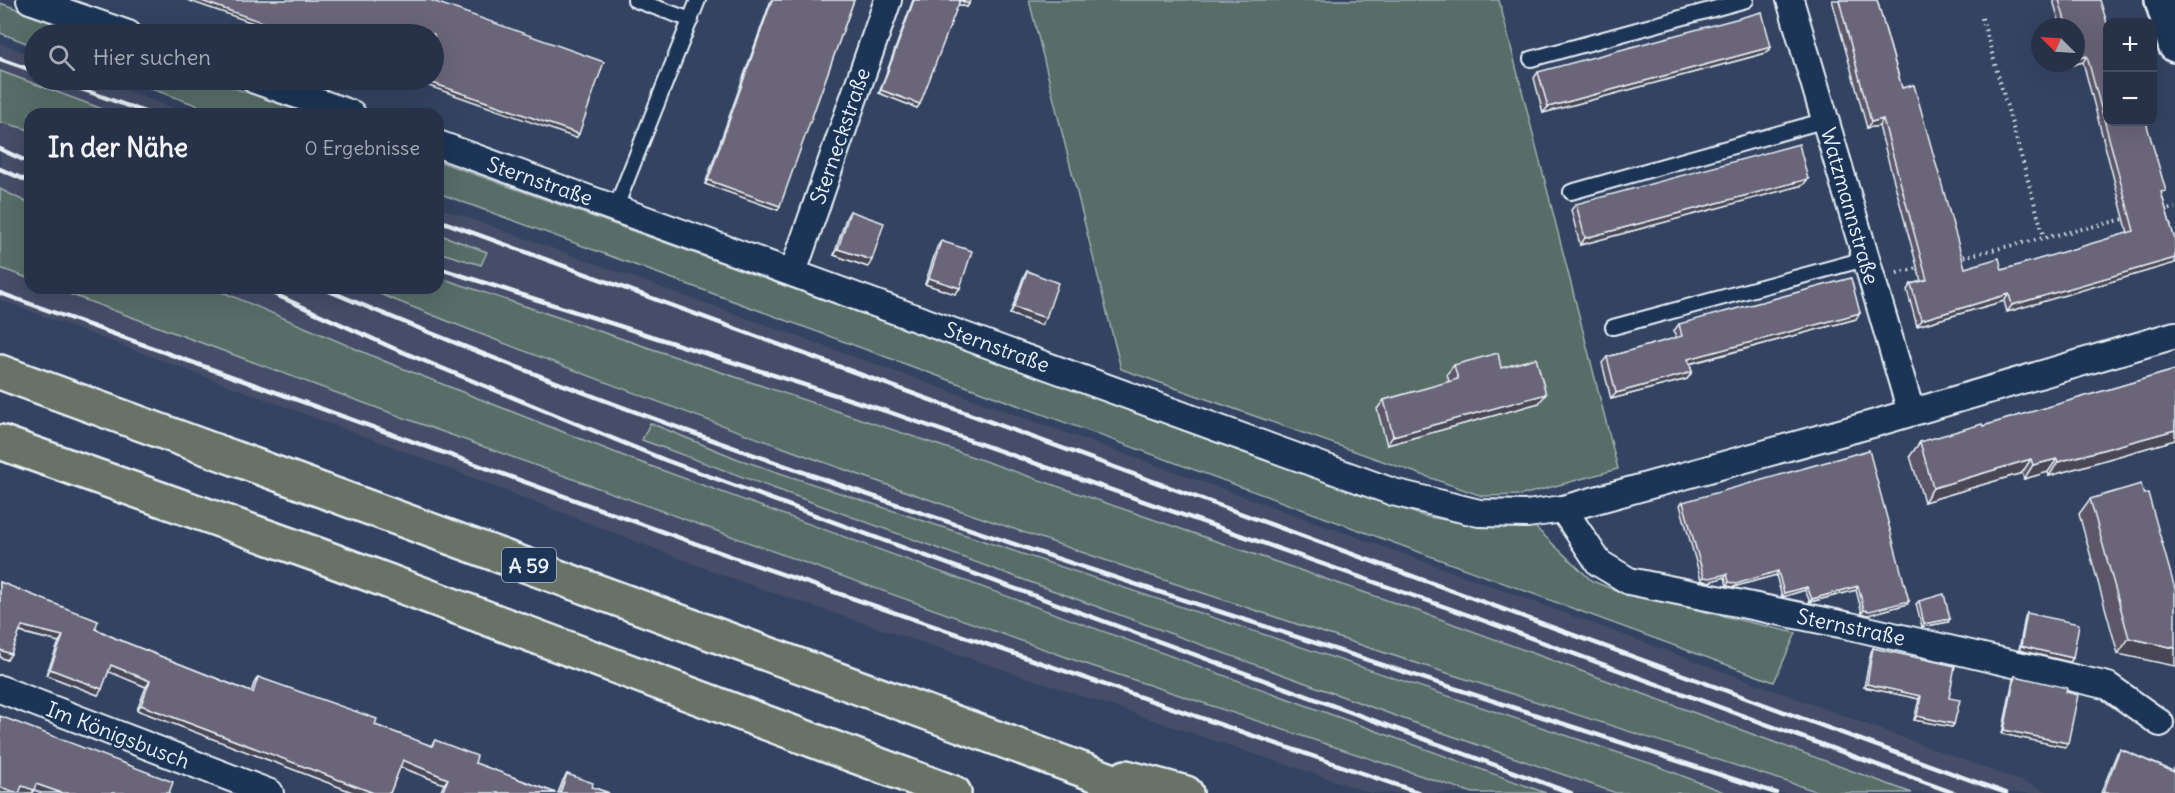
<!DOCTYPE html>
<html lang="de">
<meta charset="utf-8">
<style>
body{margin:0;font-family:Delius,sans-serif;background:#2f3a50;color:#f1f3f6}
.controls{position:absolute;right:18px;top:18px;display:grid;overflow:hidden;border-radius:12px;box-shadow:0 6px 24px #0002}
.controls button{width:54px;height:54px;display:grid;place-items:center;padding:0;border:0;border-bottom:2px solid #434d61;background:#273249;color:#f1f3f6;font:30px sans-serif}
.compass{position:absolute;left:2031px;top:18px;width:54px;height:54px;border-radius:50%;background:#273249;box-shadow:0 6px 24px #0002;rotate:294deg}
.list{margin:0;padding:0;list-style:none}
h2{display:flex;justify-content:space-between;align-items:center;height:78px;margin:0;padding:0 24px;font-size:26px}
h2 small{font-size:20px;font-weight:400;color:#a4aab4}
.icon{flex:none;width:33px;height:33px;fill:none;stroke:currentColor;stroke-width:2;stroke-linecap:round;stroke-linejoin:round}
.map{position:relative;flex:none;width:2175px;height:793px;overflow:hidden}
.search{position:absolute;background:#273249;box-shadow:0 6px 24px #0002;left:24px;top:24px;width:420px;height:66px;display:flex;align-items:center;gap:15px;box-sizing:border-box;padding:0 21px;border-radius:33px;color:#a4aab4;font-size:22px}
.panel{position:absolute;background:#273249;box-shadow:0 6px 24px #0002;left:24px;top:108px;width:420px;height:186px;border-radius:18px}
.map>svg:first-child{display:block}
.built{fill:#444d68}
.green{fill:#586d68;stroke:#a0afb0;stroke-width:1.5}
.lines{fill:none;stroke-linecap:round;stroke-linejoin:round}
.service-casing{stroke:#e8f1f8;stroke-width:18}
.minor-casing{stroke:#e8f1f8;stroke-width:30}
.secondary-casing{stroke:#e8f1f8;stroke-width:38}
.motorway-casing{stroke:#e8f1f8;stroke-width:38}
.path{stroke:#e8f1f8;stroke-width:4;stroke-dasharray:1.5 4.5;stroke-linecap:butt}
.service{stroke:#1d3557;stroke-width:14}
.minor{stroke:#1d3557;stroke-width:26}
.secondary{stroke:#1d3557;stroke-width:33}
.motorway{stroke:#687266;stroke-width:33}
.rail{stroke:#e8f1f8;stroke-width:4.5}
.wall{fill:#5b5768;stroke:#e8f1f8;stroke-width:1.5}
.shaded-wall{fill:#4a4755;stroke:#e8f1f8;stroke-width:1.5}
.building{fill:#6a6579;stroke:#e8f1f8;stroke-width:1.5}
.labels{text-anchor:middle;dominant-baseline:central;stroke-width:4.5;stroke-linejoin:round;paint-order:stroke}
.shield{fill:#1d3557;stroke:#abb9c8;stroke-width:1.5}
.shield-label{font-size:20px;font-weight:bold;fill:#e8f1f8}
.street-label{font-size:21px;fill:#e8f1f8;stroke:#1d3557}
</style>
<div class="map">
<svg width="2175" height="793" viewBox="0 0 2175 793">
<rect width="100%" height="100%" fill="#344361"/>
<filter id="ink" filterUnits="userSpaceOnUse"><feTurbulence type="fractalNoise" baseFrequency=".0167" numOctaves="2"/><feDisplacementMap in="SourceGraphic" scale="12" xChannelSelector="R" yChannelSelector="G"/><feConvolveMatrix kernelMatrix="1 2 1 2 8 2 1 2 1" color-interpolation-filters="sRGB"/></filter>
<g filter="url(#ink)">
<!-- built -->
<g class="built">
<polygon points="0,43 34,56 34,80 98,80 190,114 116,114 0,71"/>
<polygon points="0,122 30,130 30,288 365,288 745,435 1120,566 1822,793 1726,793 1652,764 738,459 650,424 643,440 1415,723 1616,793 1371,793 735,580 406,452 0,300"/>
<polygon points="438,207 1440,567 2053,793 1912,793 1421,612 947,448 438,277 438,252 481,265 486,252 438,234"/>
</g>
<!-- green -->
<g class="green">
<polygon points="1029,0 1499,0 1618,469 1522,495 1482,496 1121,369"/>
<polygon points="0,3 87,34 34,34 34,46 0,33"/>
<polygon points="0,71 116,114 30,114 30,130 0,122"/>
<polygon points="127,80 212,80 307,114 221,114"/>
<polygon points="438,161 1423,516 1472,525 1535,527 1592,581 1620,592 1796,633 1774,682 438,193"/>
<polygon points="0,189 30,204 30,279 0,268"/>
<polygon points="438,234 487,252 481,265 438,252"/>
<path d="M438,277L947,448L1421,612L1912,793H1822C1332,637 841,481 365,288H438Z"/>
<polygon points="53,288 213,288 389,363 634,460 1546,793 1473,793 1077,661 418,423"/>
<polygon points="650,423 738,459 1652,764 1726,793 1616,793 1415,723 642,440"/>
</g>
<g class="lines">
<!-- service casing -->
<g class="service-casing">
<g id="service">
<polyline points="635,0 691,20"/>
<polyline points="1531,59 1746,0"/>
<polyline points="1571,192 1826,120"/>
<polyline points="616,207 698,0"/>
<polyline points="1613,327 1865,259"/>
</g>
</g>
<!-- minor casing -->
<g class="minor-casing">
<g id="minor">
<polyline points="30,0 128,34"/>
<polyline points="1790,0 1911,412"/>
<polyline points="255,80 352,114"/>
<polyline points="438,144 1393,492 1479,513 1527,514 1563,509 1876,423 2175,335"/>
<polyline points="793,272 888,0"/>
<polyline points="1563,509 1599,563 1629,581 1850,626 2108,686 2160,723"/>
<polyline points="0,689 270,793"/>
</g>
</g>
<!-- secondary casing -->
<g class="secondary-casing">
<polyline id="secondary" points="2162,0 2175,45"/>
</g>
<!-- motorway casing -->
<g class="motorway-casing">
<g id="motorway">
<polyline points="0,372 1146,793"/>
<polyline points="0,442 318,555 954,793"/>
<polyline points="1126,777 1186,793"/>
</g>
</g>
<!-- path -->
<g class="path">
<polyline points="1982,18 2044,237"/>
<polyline points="2163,211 2175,208"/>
<polyline points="1958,258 2129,218"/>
<polyline points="1897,273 1922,267"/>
</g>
<!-- service -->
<use href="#service" class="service"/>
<!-- minor -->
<use href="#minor" class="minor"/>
<!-- secondary -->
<use href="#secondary" class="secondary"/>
<!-- motorway -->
<use href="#motorway" class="motorway"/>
<!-- rail -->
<g class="rail">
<polyline points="0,59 34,71"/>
<polyline points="57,80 150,114"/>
<polyline points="0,149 30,163"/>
<polyline points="0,169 30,182"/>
<polyline points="438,220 2006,793"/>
<polyline points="438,268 889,412 1471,616 1954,793"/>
<polyline points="261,288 393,348 665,460 1571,793"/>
<path d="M322,288C604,408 896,506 1187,601C1384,665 1580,729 1776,793"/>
<polyline points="0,293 744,561 1420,793"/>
</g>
</g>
<!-- wall -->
<g class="wall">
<polygon points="771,0 854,0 778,210 705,184"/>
<polygon points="913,0 970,0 967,7 958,4 917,108 879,93"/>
<polygon points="1832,0 1877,0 1902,88 1965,268 2002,270 2128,233 2083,62 2072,65 2071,63 2076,63 2076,27 2061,27 2053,0 2100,0 2108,122 2162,196 2175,240 2175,263 2007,312 2004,301 1917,326 1907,290 1911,284 1921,281 1879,126 1867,128"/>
<polygon points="1771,47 1766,53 1543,113 1534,78 1538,72"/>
<polygon points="1803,185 1580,245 1571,210 1576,204"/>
<polygon points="850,211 868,267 834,255 846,218"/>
<polygon points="941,241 960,288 955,294 925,284 937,247"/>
<polygon points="1027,271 1041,325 1010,314 1023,278"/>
<polygon points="1856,319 1690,364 1692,372 1687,379 1611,399 1602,363 1607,357 1676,338 1674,331 1679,324"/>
<polygon points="1454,365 1501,368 1539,403 1387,445 1377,409 1384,400 1449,382 1447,374"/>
<polygon points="2175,370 2175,440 2049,476 2048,472 2024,479 2022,473 1924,502 1910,456 1920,442 1983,426"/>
<polygon points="2090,499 2175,589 2118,654 2079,514"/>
<polygon points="1683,502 1907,604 1868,615 1862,613 1856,590 1810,602 1805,590 1782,597 1776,575 1733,587 1727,586 1725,577 1708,582 1701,580 1680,505"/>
<polygon points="0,582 117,639 251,692 254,683 258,677 375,725 431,746 435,740 475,763 556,793 440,793 444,784 400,767 390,793 355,793 137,710 146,687 109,671 98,695 46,675 59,642 19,632 7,660 0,657"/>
<polygon points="1919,601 1948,622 1922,627 1916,604"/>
<polygon points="2027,613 2073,658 2070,662 2019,650 2025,617"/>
<polygon points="1873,648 1949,698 1954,724 1952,727 1914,720 1919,699 1864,687 1871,652"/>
<polygon points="2015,676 2065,747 2002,734 2013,679"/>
<polygon points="2120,749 2173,771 2175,766 2175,793 2101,793 2117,753"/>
<polygon points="567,774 592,787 609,793 558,793 563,780"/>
</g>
<!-- shaded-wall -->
<g class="shaded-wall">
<polygon points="187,0 199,0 296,34 285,34"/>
<polygon points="960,0 969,4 967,7 957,4"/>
<polygon points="1771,47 1766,53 1543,113 1548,107"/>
<polygon points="2087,56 2083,62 2072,65 2074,63 2076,63 2076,59"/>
<polygon points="412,80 424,80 579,134 576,138"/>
<polygon points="881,90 920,104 917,108 879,93"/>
<polygon points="1883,119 1879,126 1867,128 1871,122"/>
<polygon points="1808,179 1803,185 1580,245 1585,238"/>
<polygon points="708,180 780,206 778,210 705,184"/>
<polygon points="838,249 872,260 868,267 834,255"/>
<polygon points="2175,258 2175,263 2007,312 2012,305"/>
<polygon points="929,278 960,288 955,294 925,284"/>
<polygon points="2009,294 2004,301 1917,326 1921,320"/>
<polygon points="1014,307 1046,318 1041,325 1010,314"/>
<polygon points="1860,313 1856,319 1684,365 1688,359"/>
<polygon points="1692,372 1687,379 1611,399 1616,393"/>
<polygon points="1546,394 1539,403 1387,445 1393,436"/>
<polygon points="2175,430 2175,440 2049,476 2058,462"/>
<polygon points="2031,459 2022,473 1924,502 1933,488"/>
<polygon points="2057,459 2048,472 2024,479 2033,465"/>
<polygon points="1778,571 1776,575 1733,587 1727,586 1729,582"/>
<polygon points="1727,574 1725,577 1708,582 1701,580 1704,577"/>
<polygon points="1858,586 1856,590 1810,602 1812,599"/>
<polygon points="1807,587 1805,590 1782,597 1784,593"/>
<polygon points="1909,601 1907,604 1868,615 1862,613 1864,610"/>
<polygon points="1950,619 1948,622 1922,627 1924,624"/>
<polygon points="22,626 63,636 59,642 17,631"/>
<polygon points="2129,638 2175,648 2175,666 2118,654"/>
<polygon points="2021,646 2073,658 2070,662 2019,650"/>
<polygon points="0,650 11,654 7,660 0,657"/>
<polygon points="111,665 150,681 146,687 107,671"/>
<polygon points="50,669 102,689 98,695 46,675"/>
<polygon points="1867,684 1921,696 1919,699 1864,687"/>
<polygon points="141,705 374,793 355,793 137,710"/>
<polygon points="1917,716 1954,724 1952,727 1914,720"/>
<polygon points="2004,730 2068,743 2065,747 2002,734"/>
<polygon points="403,760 448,779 444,784 398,766"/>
<polygon points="36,784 62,793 41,793 34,790 32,793 21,793 18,792 22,786"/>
<polygon points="0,787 18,793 0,793"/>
</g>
<!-- building -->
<g class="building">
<polygon points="199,0 430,0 604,62 579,134 424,80 434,80 434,34 296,34"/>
<polygon points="772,0 854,0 780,206 708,180"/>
<polygon points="914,0 970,0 969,4 960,0 920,104 881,90"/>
<polygon points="1839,0 1877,0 1902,88 1914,85 1965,268 1999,258 2002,270 2134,231 2087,56 2076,59 2076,27 2067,27 2059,0 2100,0 2108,26 2108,122 2146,122 2166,191 2161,192 2175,240 2175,258 2012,305 2009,294 1921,320 1911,284 1927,280 1883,119 1871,122"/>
<polygon points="1762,12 1771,47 1548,107 1538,72"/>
<polygon points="1799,144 1808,179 1585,238 1576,204"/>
<polygon points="850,211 884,223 872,260 838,249"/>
<polygon points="941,241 972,251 960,288 929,278"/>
<polygon points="1027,271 1058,283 1046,318 1014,307"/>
<polygon points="1851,278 1860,313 1688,359 1692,372 1616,393 1607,357 1682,336 1679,324"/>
<polygon points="1498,353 1501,368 1536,358 1546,394 1393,436 1384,400 1458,379 1454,365"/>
<polygon points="2175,370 2175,430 2058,462 2057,459 2033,465 2031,459 1933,488 1920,442 1982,424 1983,426"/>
<polygon points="1869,450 1909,601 1870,611 1864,610 1858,586 1812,599 1807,587 1784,593 1778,571 1736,584 1729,582 1727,574 1710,578 1704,577 1683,502"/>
<polygon points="2141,484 2144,494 2148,493 2175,589 2175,648 2129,638 2090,499"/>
<polygon points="0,582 98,621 95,629 117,639 253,693 258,677 377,719 375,725 432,746 435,740 477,756 475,763 556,793 442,793 448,779 403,760 390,793 374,793 141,705 150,681 111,665 102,689 50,669 63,636 22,626 11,654 0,650"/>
<polygon points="1944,594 1950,619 1924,624 1919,601"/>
<polygon points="2027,613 2079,624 2073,658 2021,646"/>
<polygon points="1873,648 1955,666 1949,698 1960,700 1954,724 1917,716 1921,696 1867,684"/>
<polygon points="2015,676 2067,688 2066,692 2078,695 2068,743 2004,730"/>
<polygon points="0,716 173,782 169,793 62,793 36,784 34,790 22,786 19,793 18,793 0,787"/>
<polygon points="2120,749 2174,772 2175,769 2175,793 2103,793"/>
<polygon points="567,774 593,783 592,787 609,793 560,793"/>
</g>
</g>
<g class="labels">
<!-- shield labels -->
<rect class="shield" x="502" y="548" width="54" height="34" rx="4.5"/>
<g class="shield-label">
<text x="529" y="565">A 59</text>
</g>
<!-- street labels -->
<g class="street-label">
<text transform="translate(840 136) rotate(-71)">Sterneckstraße</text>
<text transform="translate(540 181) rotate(19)">Sternstraße</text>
<text transform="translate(1850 206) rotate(74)">Watzmannstraße</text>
<text transform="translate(997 347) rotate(20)">Sternstraße</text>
<text transform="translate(1851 627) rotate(12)">Sternstraße</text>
<text transform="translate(118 735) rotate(21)">Im Königsbusch</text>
</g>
</g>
</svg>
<div class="controls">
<button>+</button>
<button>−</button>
</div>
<svg class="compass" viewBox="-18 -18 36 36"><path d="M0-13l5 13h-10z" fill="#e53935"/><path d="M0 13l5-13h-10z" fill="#a4aab4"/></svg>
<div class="search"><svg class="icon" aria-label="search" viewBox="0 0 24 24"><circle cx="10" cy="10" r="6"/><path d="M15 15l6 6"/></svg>Hier suchen</div>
<section class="panel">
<h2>In der Nähe<small>0 Ergebnisse</small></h2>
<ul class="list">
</ul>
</section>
</div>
